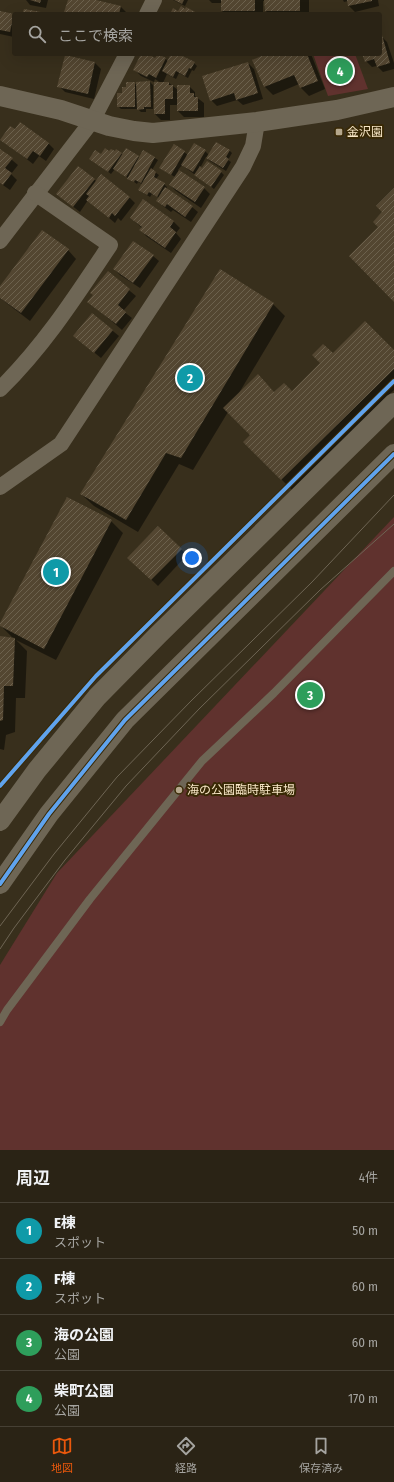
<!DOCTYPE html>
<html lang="ja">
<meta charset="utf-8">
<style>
body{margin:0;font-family:"Fira Sans Condensed","Noto Sans JP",sans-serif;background:#362f22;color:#f1f3f6}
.you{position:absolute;left:192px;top:558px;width:14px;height:14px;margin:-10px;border:3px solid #fff;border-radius:50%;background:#1a73e8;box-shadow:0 0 0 6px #1a73e833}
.badge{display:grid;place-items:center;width:26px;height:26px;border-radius:50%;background:#ea580c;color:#fff;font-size:13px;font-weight:700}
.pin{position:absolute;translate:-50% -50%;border:2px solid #fff;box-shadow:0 1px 4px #0006}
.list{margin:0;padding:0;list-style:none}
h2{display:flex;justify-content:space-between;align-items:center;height:52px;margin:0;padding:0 16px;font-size:17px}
h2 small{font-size:13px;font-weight:400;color:#a5a4a0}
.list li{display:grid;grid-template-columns:26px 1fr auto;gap:12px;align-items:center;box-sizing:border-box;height:56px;padding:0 16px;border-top:1px solid #464034}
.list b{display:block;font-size:15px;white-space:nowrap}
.list p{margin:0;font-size:13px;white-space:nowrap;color:#a5a4a0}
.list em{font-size:13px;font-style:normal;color:#a5a4a0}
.icon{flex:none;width:22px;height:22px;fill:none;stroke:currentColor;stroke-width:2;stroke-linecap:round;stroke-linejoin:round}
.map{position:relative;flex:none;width:394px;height:1150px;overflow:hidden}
.search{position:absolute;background:#2a2315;box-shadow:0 4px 16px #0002;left:12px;right:12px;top:12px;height:44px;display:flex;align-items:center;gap:10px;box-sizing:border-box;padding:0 14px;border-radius:4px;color:#a5a4a0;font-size:15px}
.sheet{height:276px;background:#2a2315}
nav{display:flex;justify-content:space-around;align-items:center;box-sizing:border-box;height:56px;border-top:1px solid #464034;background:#2a2315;font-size:11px;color:#a5a4a0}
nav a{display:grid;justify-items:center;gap:2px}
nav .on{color:#ea580c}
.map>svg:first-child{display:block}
.green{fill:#60322e}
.shadow{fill:#0007}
.building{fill:url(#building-hatch)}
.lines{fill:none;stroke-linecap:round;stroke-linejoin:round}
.service{stroke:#6e6655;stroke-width:8}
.minor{stroke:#6e6655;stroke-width:16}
.tertiary{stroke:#6e6655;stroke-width:20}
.tram{stroke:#6e6554;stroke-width:1}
.cycleway-casing{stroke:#392905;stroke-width:6}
.cycleway{stroke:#60a3ed;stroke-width:4}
.poi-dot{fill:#b5a78c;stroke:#392905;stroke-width:1.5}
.labels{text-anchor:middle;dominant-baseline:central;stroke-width:4;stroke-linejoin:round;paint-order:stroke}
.poi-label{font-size:12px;fill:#f9e8c8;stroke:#392905;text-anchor:start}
</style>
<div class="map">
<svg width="394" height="1150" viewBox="0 0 394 1150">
<defs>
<pattern id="building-hatch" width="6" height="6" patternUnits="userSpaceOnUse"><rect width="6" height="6" fill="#534631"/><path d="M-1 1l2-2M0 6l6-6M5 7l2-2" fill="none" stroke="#6c614d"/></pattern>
</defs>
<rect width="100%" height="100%" fill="#382f1c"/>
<!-- green -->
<g class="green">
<polygon points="313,54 355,54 368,89 328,96"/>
<polygon points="394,517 394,1150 0,1150 0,965 57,873"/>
</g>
<!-- shadow -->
<g class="shadow">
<polygon points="26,0 48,0 46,8 30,5"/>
<polygon points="69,0 92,0 121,7 127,13 67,14 65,12"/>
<polygon points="173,0 188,0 185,6"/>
<polygon points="209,0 309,0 309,14 268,14 266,11 265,1 263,1 263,14 225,14 222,11 222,3 212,3"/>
<polygon points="343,0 378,0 379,6 355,12 349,6 348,1 344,2"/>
<polygon points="0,12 14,15 14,37 0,34"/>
<polygon points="381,36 387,42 394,63 394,69 383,72 377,66 372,67 366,61 364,54 380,54 380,37"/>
<polygon points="143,54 146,54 156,59 166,59 168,62 172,54 176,54 194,63 197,66 194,71 192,70 188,78 179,73 176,79 167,74 163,83 169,83 178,90 189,86 195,92 195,96 204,103 204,117 184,117 178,111 178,105 170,105 170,120 161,120 155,114 161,83 155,79 154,82 141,76 135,70"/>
<polygon points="269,54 311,54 325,89 309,96 301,88 299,84 273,95 265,87 253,60"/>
<polygon points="65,56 95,63 101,69 94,99 65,92 59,86"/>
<polygon points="248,63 254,69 263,99 243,105 237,100 217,106 211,100"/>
<polygon points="150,82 153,85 153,109 146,109 146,112 141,112 138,109 121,109 118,106 123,94 127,88 134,83 138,86"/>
<polygon points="15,130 48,143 54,149 46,161 39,156 33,164 1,139"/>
<polygon points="174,145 188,155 205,151 209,155 229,150 232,153 228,160 231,162 226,171 210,161 206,157 200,168 221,172 224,175 214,189 182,165 178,170 204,188 210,194 201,208 176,191 170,185 175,177 163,170"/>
<polygon points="0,150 18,165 11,174 17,180 10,190 0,183"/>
<polygon points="126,150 140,158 143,151 158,160 152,170 159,175 156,179 164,184 167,187 166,189 192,207 198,212 191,222 173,210 171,212 163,206 157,201 159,198 152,194 150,197 142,192 139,189 142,184 138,182 137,184 115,169 111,174 94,161 101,155 110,153 121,153 123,155"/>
<polygon points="94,179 97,182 129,197 135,203 121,221 118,218 115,223 88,200 80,212 57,194"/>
<polygon points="144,200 174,222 180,228 176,233 181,239 171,253 146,236 141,230 142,228 131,218"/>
<polygon points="68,250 76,259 30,321 0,298 0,288"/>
<polygon points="153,256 159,261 140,288 120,275 114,269"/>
<polygon points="108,273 136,296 123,311 132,318 122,330 95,307"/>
<polygon points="273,304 285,316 239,393 292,393 394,351 394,390 292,490 244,442 251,435 228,412 193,470 179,464 138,532 94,506 81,494"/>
<polygon points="92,314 119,336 101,358 74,336"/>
<polygon points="111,521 123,533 56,660 16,640 27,651 25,698 16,698 15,732 6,735 4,750 0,749 0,637 13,638 0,625"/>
<polygon points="158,527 187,555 158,586 129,558"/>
</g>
<!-- building -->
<g class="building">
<polygon points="30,0 41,0 40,3"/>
<polygon points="68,0 96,0 121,6 119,14 70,14 64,12"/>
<polygon points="174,0 184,0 182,4"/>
<rect x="221" y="0" width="34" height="11"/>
<polygon points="264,0 300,0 300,11 265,11"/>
<polygon points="347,0 372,0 372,1 348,6"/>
<polygon points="181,6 185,9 186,7 199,14 170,14 173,8 178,11"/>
<polygon points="24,9 41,12 40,14 22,14"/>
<polygon points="0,11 14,14 10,32 0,30"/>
<polygon points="382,35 390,63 377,67 374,59 365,62 362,54 380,54 380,36"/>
<polygon points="141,54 148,54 155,58 158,54 166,58 156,78 149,74 147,77 133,70"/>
<polygon points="171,54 178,54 195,62 191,69 189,68 185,76 176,71 173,77 162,71"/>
<polygon points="266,54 307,54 318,81 300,88 294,75 264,87 252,60"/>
<polygon points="65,55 95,62 88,94 57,87"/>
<polygon points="248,62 258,93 236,100 234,93 210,101 202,76"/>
<polygon points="150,81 151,107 144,107 144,109 137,110 136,82"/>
<polygon points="126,82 135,82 135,107 117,107 117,93 122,93 122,87 126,87"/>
<polygon points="154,82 169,82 169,85 173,85 173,99 165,99 165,114 154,114"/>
<polygon points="177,85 190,85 190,93 194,93 194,97 198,97 198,111 177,111"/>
<polygon points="20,122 49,143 40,156 33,151 27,159 0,140 10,126 15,129"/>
<polygon points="216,142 230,150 226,157 229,159 223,168 206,158"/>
<polygon points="194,143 206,150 193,172 181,165"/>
<polygon points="174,144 185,151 171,175 159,168"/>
<polygon points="105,148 109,151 111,149 115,151 116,149 122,153 108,172 89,159 95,150 101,154"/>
<polygon points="126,148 139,156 126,177 113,169"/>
<polygon points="0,149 13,158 5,168 12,173 3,185 0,183"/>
<polygon points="143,150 155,157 141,183 135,180 134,182 127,179"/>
<polygon points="207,161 222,171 211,187 194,175 200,166 202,168"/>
<polygon points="78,166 95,179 73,207 56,194"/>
<polygon points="151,168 156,172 154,177 165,183 157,197 149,192 147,195 138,190"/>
<polygon points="179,170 205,187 195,202 169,185"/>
<polygon points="101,174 130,197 115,216 112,213 109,218 86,200 89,196 86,194"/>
<polygon points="165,187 193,206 185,217 167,204 165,207 156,201"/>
<polygon points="394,188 394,302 349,256 378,227 373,222 382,212 376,206"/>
<polygon points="143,199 174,221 170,227 176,232 165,248 139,230 142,227 130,218"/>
<polygon points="42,230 69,249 21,313 0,298 0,286"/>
<polygon points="133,241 154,255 133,283 113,269"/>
<polygon points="220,269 274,303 181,458 166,453 126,520 80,494"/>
<polygon points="108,271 130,289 118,305 126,312 116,324 87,302 93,295 90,293"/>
<polygon points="92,313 113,330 94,353 73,336"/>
<polygon points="365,321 394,350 394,369 281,480 243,442 250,435 223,408 258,374 274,392 284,383 292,391 320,363 312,355 323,344 333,353"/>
<polygon points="67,497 112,520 44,649 0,626 0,623"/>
<polygon points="158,526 182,549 151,580 127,558"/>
<polygon points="0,636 15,638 13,686 4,686 3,720 0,721"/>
</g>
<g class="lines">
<!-- service -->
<polyline class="service" points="0,1022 7,1010 90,899 202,761 274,693 394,571"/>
<!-- minor -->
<g class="minor">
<polyline points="147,14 154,0"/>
<polyline points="0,241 92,121 127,54"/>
<path d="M0,389C44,346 76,296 110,245L35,193"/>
<polyline points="0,487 61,444 243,167 253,146 257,122"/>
</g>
<!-- tertiary -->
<g class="tertiary">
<polyline points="0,96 61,110 109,126 134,131 153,133 257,122 337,110 394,97"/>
<polyline points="0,821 37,770 97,697 158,635 394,403"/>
<polyline points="0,884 49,814 125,720 394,454"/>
</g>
<!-- tram -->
<g class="tram">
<polyline points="0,926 54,854 117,777 191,701 312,582 394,495"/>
<polyline points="0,949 14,928 65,860 126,786 199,709 320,590 394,524"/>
</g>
<!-- cycleway casing -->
<g class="cycleway-casing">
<g id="cycleway">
<polyline points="0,786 96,676 394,381"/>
<polyline points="0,884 49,814 125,720 394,454"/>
</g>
</g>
<!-- cycleway -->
<use href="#cycleway" class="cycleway"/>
</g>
<!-- markers -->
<g class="poi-dot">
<rect x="335" y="128" width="8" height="8" rx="2"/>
<circle cx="179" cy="790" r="4"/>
</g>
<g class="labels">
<!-- poi labels -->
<g class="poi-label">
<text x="347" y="132">金沢園</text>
<text x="187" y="790">海の公園臨時駐車場</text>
</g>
</g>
</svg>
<div class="you"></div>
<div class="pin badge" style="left:56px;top:572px;background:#0f9aa8">1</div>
<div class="pin badge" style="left:190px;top:378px;background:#0f9aa8">2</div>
<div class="pin badge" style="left:310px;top:695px;background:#2e9e5b">3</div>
<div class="pin badge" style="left:340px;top:71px;background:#2e9e5b">4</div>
<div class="search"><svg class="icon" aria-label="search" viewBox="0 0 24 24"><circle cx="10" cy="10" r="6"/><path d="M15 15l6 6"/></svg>ここで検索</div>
</div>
<section class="sheet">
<h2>周辺<small>4件</small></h2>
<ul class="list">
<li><span class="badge" style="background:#0f9aa8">1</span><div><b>E棟</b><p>スポット</p></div><em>50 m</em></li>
<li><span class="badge" style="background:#0f9aa8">2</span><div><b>F棟</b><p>スポット</p></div><em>60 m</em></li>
<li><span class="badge" style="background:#2e9e5b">3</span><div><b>海の公園</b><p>公園</p></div><em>60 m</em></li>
<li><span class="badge" style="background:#2e9e5b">4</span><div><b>柴町公園</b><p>公園</p></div><em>170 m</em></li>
</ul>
</section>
<nav>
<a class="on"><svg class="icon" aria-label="map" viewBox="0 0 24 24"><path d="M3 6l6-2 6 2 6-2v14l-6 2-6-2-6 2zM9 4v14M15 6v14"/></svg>地図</a>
<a><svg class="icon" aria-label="directions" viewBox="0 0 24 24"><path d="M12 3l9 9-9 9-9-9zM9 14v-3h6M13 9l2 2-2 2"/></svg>経路</a>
<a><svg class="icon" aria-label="saved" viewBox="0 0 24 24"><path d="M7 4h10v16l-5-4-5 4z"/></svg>保存済み</a>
</nav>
